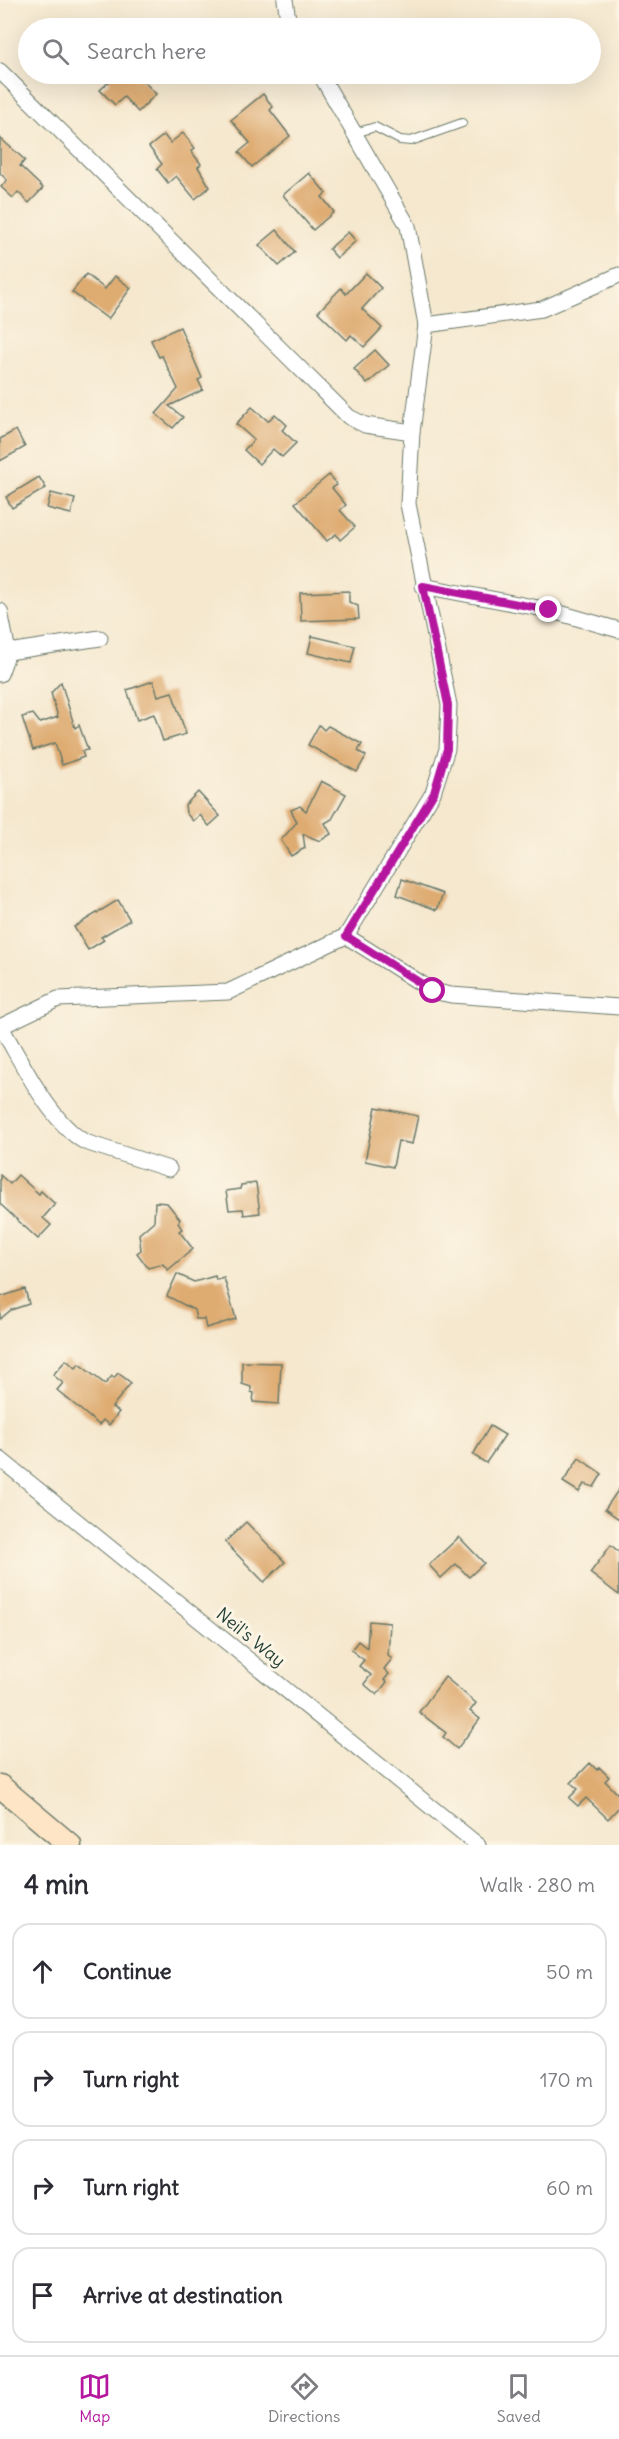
<!DOCTYPE html>
<meta charset="utf-8">
<style>
body{margin:0;font-family:Delius,sans-serif;background:#f2f2f3;color:#2b2b33}
.stop{position:absolute;width:18px;height:18px;margin:-14px;border:4px solid #b5179e;border-radius:50%;background:#fff}
.stop.end{background:#b5179e;border-color:#fff;box-shadow:0 2px 6px #0008}
.list{margin:0;padding:0;list-style:none}
h2{display:flex;justify-content:space-between;align-items:center;height:78px;margin:0;padding:0 24px;font-size:26px}
h2 small{font-size:20px;font-weight:400;color:#7c7c81}
.list li{display:grid;grid-template-columns:39px 1fr auto;gap:18px;align-items:center;box-sizing:border-box;height:96px;margin:0 12px 12px;padding:0 12px;border:2px solid #e1e1e2;border-radius:18px}
.list b{display:block;font-size:22px;white-space:nowrap}
.list em{font-size:20px;font-style:normal;color:#7c7c81}
.icon{flex:none;width:33px;height:33px;fill:none;stroke:currentColor;stroke-width:2;stroke-linecap:round;stroke-linejoin:round}
.map{position:relative;flex:none;width:619px;height:1845px;overflow:hidden}
.search{position:absolute;background:#fff;box-shadow:0 6px 24px #0002;left:18px;right:18px;top:18px;height:66px;display:flex;align-items:center;gap:15px;box-sizing:border-box;padding:0 21px;border-radius:33px;color:#7c7c81;font-size:22px}
.sheet{height:510px;background:#fff}
nav{display:flex;justify-content:space-around;align-items:center;box-sizing:border-box;height:84px;border-top:2px solid #e1e1e2;background:#fff;font-size:16px;color:#7c7c81}
nav a{display:grid;justify-items:center;gap:3px}
nav .on{color:#b5179e}
.map>svg:first-child{display:block}
.building{fill:#deab71}
.lines{fill:none;stroke-linecap:round;stroke-linejoin:round}
.lane-casing{stroke:#6a796a;stroke-width:10}
.street-casing{stroke:#6a796a;stroke-width:17}
.secondary-casing{stroke:#6a796a;stroke-width:25}
.lane{stroke:#fff;stroke-width:8}
.street{stroke:#fff;stroke-width:15}
.secondary{stroke:#fee5c5;stroke-width:22}
.route{stroke:#b5179e;stroke-width:8}
.labels{text-anchor:middle;dominant-baseline:central;stroke-width:6;stroke-linejoin:round;paint-order:stroke}
.street-label{font-size:18px;fill:#1f3d34;stroke:#fcf5e5}
</style>
<div class="map">
<svg width="619" height="1845" viewBox="0 0 619 1845">
<rect width="100%" height="100%" fill="#fcf5e5"/>
<filter id="ink" filterUnits="userSpaceOnUse"><feTurbulence type="fractalNoise" baseFrequency=".0167" numOctaves="2"/><feDisplacementMap in="SourceGraphic" scale="12" xChannelSelector="R" yChannelSelector="G"/><feConvolveMatrix kernelMatrix="1 2 1 2 8 2 1 2 1" color-interpolation-filters="sRGB"/></filter>
<filter id="wash" filterUnits="userSpaceOnUse"><feTurbulence type="fractalNoise" baseFrequency=".008" numOctaves="4" result="noise"/><feDisplacementMap in="SourceGraphic" scale="24" xChannelSelector="R" yChannelSelector="G"/><feGaussianBlur stdDeviation="1.35" result="paint"/><feColorMatrix in="noise" values="0 0 0 0 0 0 0 0 0 0 0 0 0 0 0 0 0 1.4 0 .05"/><feComposite in="paint" operator="in"/></filter>
<g filter="url(#wash)">
<rect width="100%" height="100%" fill="#f5e8cf"/>
<g id="blocks">
<!-- building -->
<g class="building">
<polygon points="102,74 137,74 156,94 138,112 124,97 115,105 100,90 110,81"/>
<polygon points="263,94 273,107 270,110 290,136 252,167 239,152 250,143 231,120"/>
<polygon points="183,133 195,148 191,151 201,164 198,167 210,187 195,199 176,176 168,183 157,169 162,164 149,147 164,135 170,143"/>
<polygon points="0,138 25,160 20,166 43,188 29,203 18,192 13,198 1,187 7,180 0,173"/>
<polygon points="309,173 326,193 322,197 334,212 313,230 283,195"/>
<polygon points="277,230 295,252 279,266 259,245"/>
<polygon points="348,232 356,241 337,258 329,249"/>
<polygon points="366,273 381,288 362,309 382,328 364,347 351,335 347,340 318,312 341,288 346,294"/>
<polygon points="86,274 105,289 115,276 131,288 108,319 72,292"/>
<polygon points="180,327 202,378 198,380 203,390 169,406 183,417 173,428 156,414 178,389 162,356 159,357 151,340"/>
<polygon points="375,350 389,365 367,384 354,369"/>
<polygon points="252,407 268,421 275,414 287,425 282,430 296,443 282,457 273,449 259,464 244,450 254,440 236,424"/>
<polygon points="16,430 25,447 0,461 0,439"/>
<polygon points="329,475 337,485 332,488 346,505 340,510 355,527 340,540 336,534 327,541 295,503"/>
<polygon points="39,477 46,488 12,508 6,497"/>
<polygon points="51,493 75,499 71,514 47,508"/>
<polygon points="349,591 349,602 358,606 359,619 301,621 300,593"/>
<polygon points="312,636 355,646 351,663 308,653"/>
<polygon points="153,681 158,696 172,692 186,734 163,741 154,714 137,720 127,690"/>
<polygon points="61,682 75,728 79,725 88,750 82,751 84,757 62,765 55,743 33,750 22,717 33,714 40,723 58,717 51,693"/>
<polygon points="319,725 324,730 328,726 362,744 358,751 366,756 357,772 308,745"/>
<polygon points="321,781 346,794 332,819 325,823 331,834 320,841 303,834 305,848 291,856 281,840 297,822 291,810 300,806 306,811"/>
<polygon points="198,792 220,816 209,826 200,815 193,821 186,813 185,805"/>
<polygon points="402,879 443,894 437,910 397,895"/>
<polygon points="118,900 130,920 101,937 104,940 88,950 74,927"/>
<polygon points="376,1107 418,1116 412,1144 398,1141 393,1167 365,1161"/>
<polygon points="0,1175 10,1184 18,1175 39,1194 41,1191 55,1204 43,1218 51,1225 38,1239 0,1204"/>
<polygon points="256,1183 260,1213 244,1215 243,1209 229,1210 226,1191 240,1189 241,1185"/>
<polygon points="155,1202 167,1203 180,1219 178,1223 182,1229 179,1231 193,1249 168,1270 163,1264 148,1268 137,1253 141,1250 139,1234 154,1221"/>
<polygon points="177,1274 194,1282 215,1276 216,1280 224,1278 236,1319 206,1328 204,1319 196,1319 194,1310 167,1296"/>
<polygon points="25,1289 29,1304 11,1310 0,1319 0,1297"/>
<polygon points="66,1360 76,1368 79,1364 105,1384 112,1376 114,1378 118,1373 131,1383 112,1407 119,1412 109,1425 103,1420 99,1425 57,1390 63,1383 53,1375"/>
<polygon points="242,1362 281,1363 279,1404 253,1402 254,1393 251,1392 251,1387 242,1384"/>
<polygon points="490,1426 505,1435 486,1463 473,1455"/>
<polygon points="579,1458 602,1474 594,1487 584,1484 579,1492 563,1482"/>
<polygon points="619,1489 619,1519 605,1509"/>
<polygon points="246,1522 285,1562 264,1582 225,1542"/>
<polygon points="459,1537 484,1563 469,1577 456,1564 441,1578 429,1565"/>
<polygon points="611,1545 619,1552 619,1595 590,1573"/>
<polygon points="369,1621 390,1623 388,1656 392,1659 384,1669 389,1674 384,1680 387,1682 377,1695 364,1684 371,1675 359,1666 364,1660 351,1650 358,1641 367,1648"/>
<polygon points="445,1677 476,1703 470,1711 480,1719 457,1749 443,1737 446,1733 419,1712"/>
<polygon points="590,1763 597,1770 599,1767 609,1777 605,1781 619,1795 619,1807 608,1819 586,1798 578,1806 569,1798 578,1789 571,1783"/>
</g>
</g>
</g>
<g filter="url(#ink)">
<use href="#blocks" fill-opacity="0" stroke="#6a796a" stroke-width="1.5"/>
<g class="lines">
<!-- lane casing -->
<g class="lane-casing">
<polyline id="lane" points="355,133 375,127 400,140 411,141 462,123"/>
</g>
<!-- street casing -->
<g class="street-casing">
<g id="street">
<polyline points="285,0 288,19 294,28"/>
<polyline points="0,71 349,417 365,425 412,432"/>
<polyline points="426,325 542,309 619,275"/>
<polyline points="423,586 549,610 619,630"/>
<polyline points="0,611 8,652 0,674"/>
<polyline points="8,652 100,638"/>
<polyline points="346,936 433,991 451,995 619,1007"/>
<polyline points="0,1027 58,999 228,992 346,936 433,793 447,749 449,705 408,504 412,432 426,325 408,226 320,74"/>
<path d="M1,1027C22,1062 49,1121 85,1142L169,1169"/>
<polyline points="0,1459 478,1845"/>
</g>
</g>
<!-- secondary casing -->
<g class="secondary-casing">
<polyline id="secondary" points="0,1786 70,1845"/>
</g>
<!-- lane -->
<use href="#lane" class="lane"/>
<!-- street -->
<use href="#street" class="street"/>
<!-- secondary -->
<use href="#secondary" class="secondary"/>
</g>
</g>
<g class="lines" filter="url(#ink)">
<!-- route -->
<polyline class="route" points="433,991 346,936 434,793 447,749 448,705 423,586 549,610"/>
</g>
<g class="labels">
<!-- street labels -->
<g class="street-label">
<text transform="translate(251 1637) rotate(39)">Neil's Way</text>
</g>
</g>
</svg>
<div class="stop" style="left:433px;top:991px"></div>
<div class="stop end" style="left:549px;top:610px"></div>
<div class="search"><svg class="icon" aria-label="search" viewBox="0 0 24 24"><circle cx="10" cy="10" r="6"/><path d="M15 15l6 6"/></svg>Search here</div>
</div>
<section class="sheet">
<h2>4 min<small>Walk · 280 m</small></h2>
<ul class="list">
<li><svg class="icon" aria-label="ahead" viewBox="0 0 24 24"><path d="M12 20V5M6 11l6-6 6 6"/></svg><div><b>Continue</b></div><em>50 m</em></li>
<li><svg class="icon" aria-label="right" viewBox="0 0 24 24"><path d="M7 20v-9h11M14 6l5 5-5 5"/></svg><div><b>Turn right</b></div><em>170 m</em></li>
<li><svg class="icon" aria-label="right" viewBox="0 0 24 24"><path d="M7 20v-9h11M14 6l5 5-5 5"/></svg><div><b>Turn right</b></div><em>60 m</em></li>
<li><svg class="icon" aria-label="arrive" viewBox="0 0 24 24"><path d="M6 21V4h12l-3 4 3 4H6"/></svg><div><b>Arrive at destination</b></div></li>
</ul>
</section>
<nav>
<a class="on"><svg class="icon" aria-label="map" viewBox="0 0 24 24"><path d="M3 6l6-2 6 2 6-2v14l-6 2-6-2-6 2zM9 4v14M15 6v14"/></svg>Map</a>
<a><svg class="icon" aria-label="directions" viewBox="0 0 24 24"><path d="M12 3l9 9-9 9-9-9zM9 14v-3h6M13 9l2 2-2 2"/></svg>Directions</a>
<a><svg class="icon" aria-label="saved" viewBox="0 0 24 24"><path d="M7 4h10v16l-5-4-5 4z"/></svg>Saved</a>
</nav>
